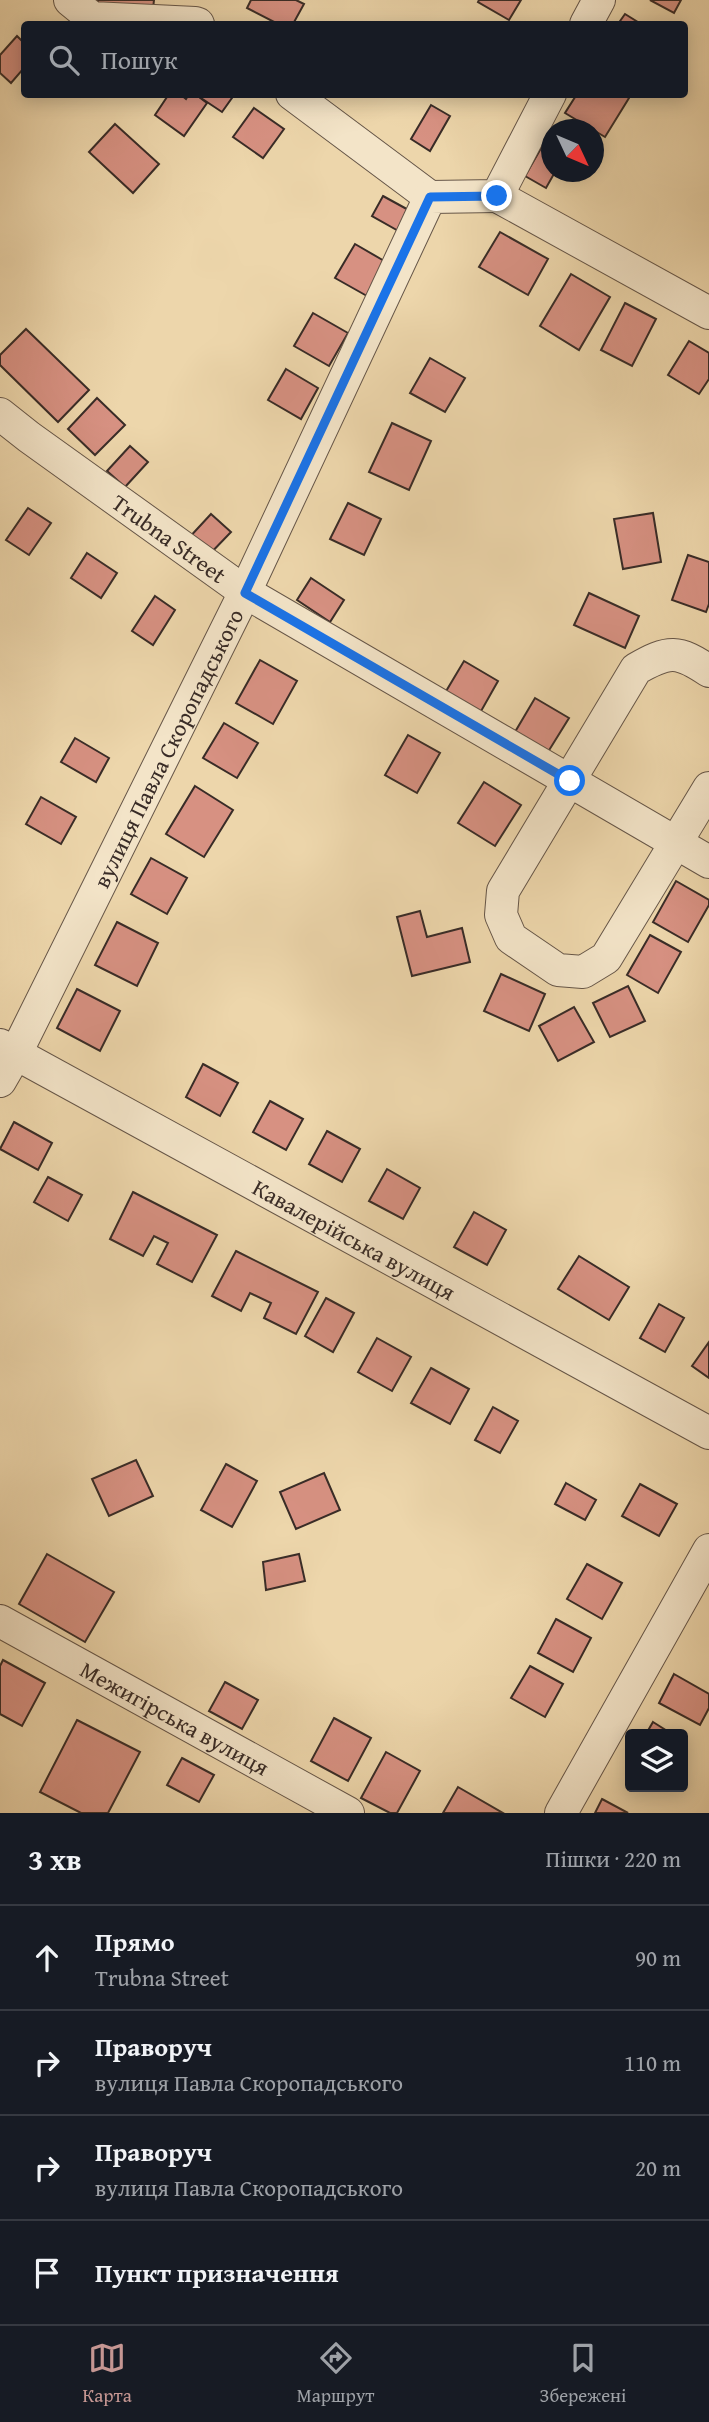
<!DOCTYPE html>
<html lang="uk">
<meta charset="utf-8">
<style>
body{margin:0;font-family:"Gentium Book Plus",serif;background:#242831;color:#f1f3f6}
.controls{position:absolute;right:21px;bottom:21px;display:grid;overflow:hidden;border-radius:7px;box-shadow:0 4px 18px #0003}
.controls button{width:63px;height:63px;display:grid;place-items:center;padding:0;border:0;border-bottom:2px solid #363941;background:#171b24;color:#f1f3f6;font:35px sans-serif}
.compass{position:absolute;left:541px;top:119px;width:63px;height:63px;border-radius:50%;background:#171b24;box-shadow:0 4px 18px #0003;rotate:134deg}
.stop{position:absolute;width:21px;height:21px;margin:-16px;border:5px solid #1a73e8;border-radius:50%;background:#fff}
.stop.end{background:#1a73e8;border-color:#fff;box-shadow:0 2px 7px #0008}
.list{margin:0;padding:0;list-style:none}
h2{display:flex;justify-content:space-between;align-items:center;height:91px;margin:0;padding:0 28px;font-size:30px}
h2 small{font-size:23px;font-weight:400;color:#9ea1a6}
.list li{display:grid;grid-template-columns:46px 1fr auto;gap:21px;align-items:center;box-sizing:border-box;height:105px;padding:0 28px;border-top:2px solid #363941}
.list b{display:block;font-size:26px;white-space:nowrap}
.list p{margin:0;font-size:23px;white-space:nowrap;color:#9ea1a6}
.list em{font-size:23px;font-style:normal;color:#9ea1a6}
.icon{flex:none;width:38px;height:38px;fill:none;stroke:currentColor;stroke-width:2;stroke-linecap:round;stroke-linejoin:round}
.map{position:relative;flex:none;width:709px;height:1813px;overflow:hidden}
.search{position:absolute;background:#171b24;box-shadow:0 4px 18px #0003;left:21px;right:21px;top:21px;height:77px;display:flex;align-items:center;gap:18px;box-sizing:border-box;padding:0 24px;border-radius:7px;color:#9ea1a6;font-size:26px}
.sheet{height:511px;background:#171b24}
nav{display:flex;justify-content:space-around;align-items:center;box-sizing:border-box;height:98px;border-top:2px solid #363941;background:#171b24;font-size:19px;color:#9ea1a6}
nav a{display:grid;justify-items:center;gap:4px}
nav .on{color:#c59692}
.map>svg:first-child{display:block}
.building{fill:#d79182;stroke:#392c27;stroke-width:2}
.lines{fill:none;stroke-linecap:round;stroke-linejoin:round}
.minor-casing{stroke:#665648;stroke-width:34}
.minor{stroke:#f3e4c8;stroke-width:32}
.route{stroke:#1a73e8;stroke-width:9}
.labels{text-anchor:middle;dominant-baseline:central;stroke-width:7;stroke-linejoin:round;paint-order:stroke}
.street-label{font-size:23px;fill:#392c27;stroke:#f3e4c8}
</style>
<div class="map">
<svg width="709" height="1813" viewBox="0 0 709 1813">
<rect width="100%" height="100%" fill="#edd6ab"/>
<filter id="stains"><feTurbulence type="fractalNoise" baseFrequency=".00286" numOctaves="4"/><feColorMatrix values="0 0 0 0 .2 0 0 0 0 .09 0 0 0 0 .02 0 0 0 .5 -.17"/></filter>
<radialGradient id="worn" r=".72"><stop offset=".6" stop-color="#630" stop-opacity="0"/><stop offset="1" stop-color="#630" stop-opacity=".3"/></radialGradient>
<!-- building -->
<g class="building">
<polygon points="98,0 154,0 152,17 97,8"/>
<polygon points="251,0 296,0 304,4 293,24 278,24 247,8"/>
<polygon points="479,0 521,0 509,20 478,2"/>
<polygon points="650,0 681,0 674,13"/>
<polygon points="625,14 641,24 618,24"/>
<polygon points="17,36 24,43 24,68 11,83 0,73 0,55"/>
<polygon points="169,94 180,94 186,99 189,94 195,94 207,103 184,136 155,115"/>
<polygon points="195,94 233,94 234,95 222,112"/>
<polygon points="577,94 623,94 629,98 605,137 565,113"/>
<polygon points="431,105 450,116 430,151 411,139"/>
<polygon points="254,108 284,129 263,158 233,137"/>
<polygon points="115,124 159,164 133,193 89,152"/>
<polygon points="544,143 552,147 552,172 555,172 546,188 525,176"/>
<polygon points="383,196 414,213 402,233 372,216"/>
<polygon points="500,232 548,259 528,295 479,267"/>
<polygon points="355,244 386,262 367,296 335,278"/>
<polygon points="571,274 610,297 579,350 540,326"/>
<polygon points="625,303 656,319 632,366 601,350"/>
<polygon points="313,313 348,333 329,366 294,346"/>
<polygon points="26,329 89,390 58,422 0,365 0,355"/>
<polygon points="689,341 709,353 709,379 699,394 668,375"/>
<polygon points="430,358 465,378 445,412 410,393"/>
<polygon points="286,369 318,388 301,419 268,400"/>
<polygon points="97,398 125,425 95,455 68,429"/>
<polygon points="392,423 431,441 409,490 369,472"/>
<polygon points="130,446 148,462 125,487 107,471"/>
<polygon points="348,503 381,519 364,555 330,539"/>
<polygon points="28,508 51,523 29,555 6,540"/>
<polygon points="653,513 661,562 623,569 614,519"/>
<polygon points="211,514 231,532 205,559 186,541"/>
<polygon points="87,553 117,573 101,598 71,578"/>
<polygon points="688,555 709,562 709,604 706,612 672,600"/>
<polygon points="311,578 344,600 330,622 297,600"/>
<polygon points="589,593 639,616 625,648 574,625"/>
<polygon points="155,596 175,610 153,645 132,631"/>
<polygon points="260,660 297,681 273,724 236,703"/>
<polygon points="464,661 498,681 480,713 445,693"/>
<polygon points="535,698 569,718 548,752 515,732"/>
<polygon points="224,723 258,743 237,778 203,758"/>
<polygon points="408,735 440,753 417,793 385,775"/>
<polygon points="75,738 109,758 96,782 61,762"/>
<polygon points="484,782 521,805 495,846 458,823"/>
<polygon points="195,786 233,810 204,857 166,834"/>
<polygon points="41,797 76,817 61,844 26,824"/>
<polygon points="151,858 187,878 167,914 131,894"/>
<polygon points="676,881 709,900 709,905 688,942 653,922"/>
<polygon points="420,911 427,937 462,928 470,962 412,976 397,917"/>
<polygon points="117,922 158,943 137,986 95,965"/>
<polygon points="650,935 681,952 658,993 627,975"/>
<polygon points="501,974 545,994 529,1031 484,1011"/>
<polygon points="628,986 645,1021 610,1037 593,1003"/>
<polygon points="77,989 120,1011 100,1051 57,1028"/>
<polygon points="574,1007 594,1042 558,1061 539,1026"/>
<polygon points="203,1064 238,1083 220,1116 186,1097"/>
<polygon points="270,1101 303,1119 286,1150 253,1132"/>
<polygon points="14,1122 52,1143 38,1170 0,1149"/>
<polygon points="327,1131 360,1149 342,1182 309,1164"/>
<polygon points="387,1169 420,1188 403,1219 369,1201"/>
<polygon points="48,1177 82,1195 68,1221 34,1202"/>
<polygon points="133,1192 217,1235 192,1282 157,1264 168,1243 154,1236 143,1256 110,1239"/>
<polygon points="474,1212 506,1230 487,1265 454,1247"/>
<polygon points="236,1251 318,1292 296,1334 264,1318 271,1303 250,1293 241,1311 212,1296"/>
<polygon points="579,1256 629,1287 609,1320 558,1289"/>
<polygon points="326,1298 354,1313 333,1352 305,1336"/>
<polygon points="659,1304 684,1318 665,1352 640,1338"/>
<polygon points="377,1338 411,1357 392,1391 358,1372"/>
<polygon points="709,1342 709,1378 692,1366"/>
<polygon points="431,1368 469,1389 450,1424 411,1403"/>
<polygon points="493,1407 518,1421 500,1453 475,1440"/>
<polygon points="136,1460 153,1496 109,1516 92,1479"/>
<polygon points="226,1464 257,1481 232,1527 201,1510"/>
<polygon points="324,1473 340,1510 296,1529 280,1492"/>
<polygon points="566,1483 596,1500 585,1520 555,1504"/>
<polygon points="640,1484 677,1504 659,1536 622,1516"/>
<polygon points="47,1554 114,1592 85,1642 19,1604"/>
<polygon points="299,1554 305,1581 266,1590 263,1562"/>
<polygon points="587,1564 622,1583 602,1619 567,1599"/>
<polygon points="556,1619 591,1638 573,1672 538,1653"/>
<polygon points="3,1660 45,1683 22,1726 0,1714 0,1666"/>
<polygon points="530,1666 563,1684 545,1717 511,1698"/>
<polygon points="674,1674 709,1694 709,1708 700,1725 659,1703"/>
<polygon points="225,1682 258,1700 242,1729 209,1711"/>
<polygon points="334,1718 371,1738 348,1781 311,1761"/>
<polygon points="77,1720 140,1752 108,1813 81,1813 40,1792"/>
<polygon points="653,1722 672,1734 646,1734"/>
<polygon points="386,1752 420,1771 397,1813 390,1813 361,1798"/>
<polygon points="182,1758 214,1775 199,1802 167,1785"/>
<polygon points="458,1787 503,1813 443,1813"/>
<polygon points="602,1799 628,1813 595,1813"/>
</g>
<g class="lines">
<!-- minor casing -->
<g class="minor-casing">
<g id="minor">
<polyline points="70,0 92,18 195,23 198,24"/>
<polyline points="586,24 599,0"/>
<polyline points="292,94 430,197"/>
<polyline points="497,196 709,313"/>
<path id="s1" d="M0,414L29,437L245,592L709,862"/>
<path d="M709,671C678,650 669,650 636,669L503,891L501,915L511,938L558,970L583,972L606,958L709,788"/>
<path id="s2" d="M0,1045L709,1433"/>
<path id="s3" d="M0,1081L15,1055L245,592L430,197L497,196L550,94"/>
<path id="s4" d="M0,1621L348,1813"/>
<polyline points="561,1813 709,1550"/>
</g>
</g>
<!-- minor -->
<use href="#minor" class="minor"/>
</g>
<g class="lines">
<!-- route -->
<polyline class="route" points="497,196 430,197 245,593 570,781"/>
</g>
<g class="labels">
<!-- street labels -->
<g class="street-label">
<text stroke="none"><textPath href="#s1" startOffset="210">Trubna Street</textPath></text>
<text stroke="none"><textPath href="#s3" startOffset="373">вулиця Павла Скоропадського</textPath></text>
<text stroke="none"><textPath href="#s2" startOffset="404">Кавалерійська вулиця</textPath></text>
<text stroke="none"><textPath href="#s4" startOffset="200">Межигірська вулиця</textPath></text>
</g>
</g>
<rect width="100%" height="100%" filter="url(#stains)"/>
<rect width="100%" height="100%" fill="url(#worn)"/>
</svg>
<div class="controls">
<button><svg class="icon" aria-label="layers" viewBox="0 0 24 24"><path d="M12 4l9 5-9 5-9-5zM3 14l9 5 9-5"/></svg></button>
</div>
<svg class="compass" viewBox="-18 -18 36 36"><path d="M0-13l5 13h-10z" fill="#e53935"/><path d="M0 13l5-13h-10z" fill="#9ea1a6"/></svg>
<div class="stop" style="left:570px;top:781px"></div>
<div class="stop end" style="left:497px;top:196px"></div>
<div class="search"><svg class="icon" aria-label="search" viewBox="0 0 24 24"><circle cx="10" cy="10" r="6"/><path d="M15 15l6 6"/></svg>Пошук</div>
</div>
<section class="sheet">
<h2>3 хв<small>Пішки · 220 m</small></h2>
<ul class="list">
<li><svg class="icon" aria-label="ahead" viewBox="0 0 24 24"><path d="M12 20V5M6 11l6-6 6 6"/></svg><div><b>Прямо</b><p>Trubna Street</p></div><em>90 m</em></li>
<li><svg class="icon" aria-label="right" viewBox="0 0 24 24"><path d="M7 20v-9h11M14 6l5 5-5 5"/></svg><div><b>Праворуч</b><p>вулиця Павла Скоропадського</p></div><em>110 m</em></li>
<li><svg class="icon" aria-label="right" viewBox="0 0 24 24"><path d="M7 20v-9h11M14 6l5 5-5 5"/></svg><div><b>Праворуч</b><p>вулиця Павла Скоропадського</p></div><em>20 m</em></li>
<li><svg class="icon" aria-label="arrive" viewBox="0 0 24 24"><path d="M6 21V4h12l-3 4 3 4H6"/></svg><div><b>Пункт призначення</b></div></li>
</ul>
</section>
<nav>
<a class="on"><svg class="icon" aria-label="map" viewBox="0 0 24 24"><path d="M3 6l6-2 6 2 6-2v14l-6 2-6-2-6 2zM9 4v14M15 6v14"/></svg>Карта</a>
<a><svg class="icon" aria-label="directions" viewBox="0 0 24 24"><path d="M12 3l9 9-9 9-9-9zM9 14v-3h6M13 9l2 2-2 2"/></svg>Маршрут</a>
<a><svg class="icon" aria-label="saved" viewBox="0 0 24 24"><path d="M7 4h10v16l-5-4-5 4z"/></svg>Збережені</a>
</nav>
